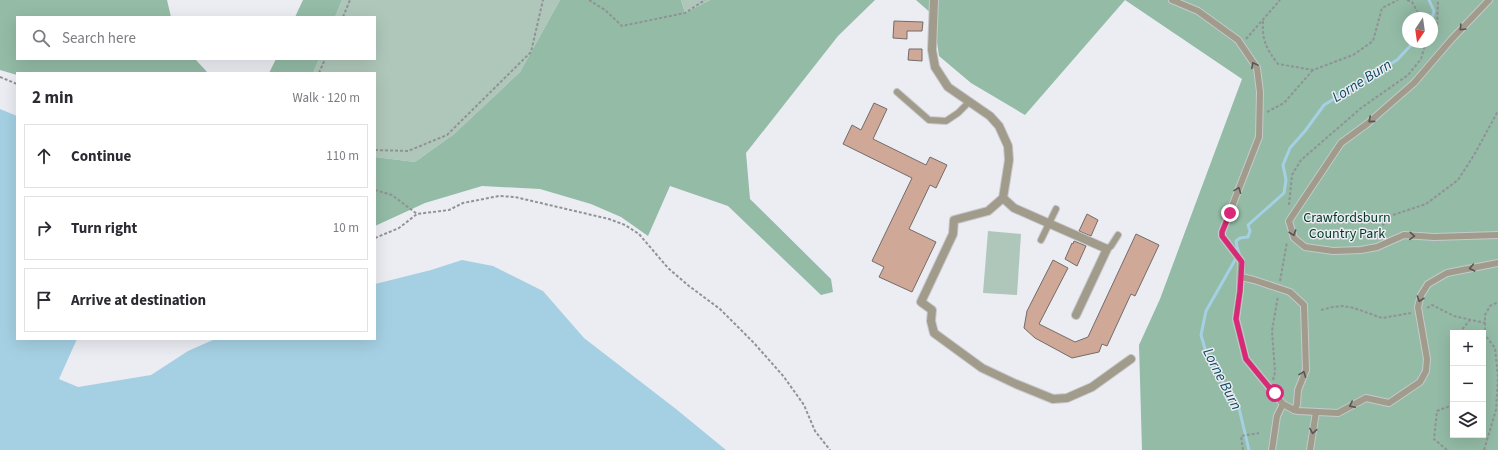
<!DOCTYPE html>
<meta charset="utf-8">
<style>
body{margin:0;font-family:"Source Sans 3",sans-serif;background:#f2f2f3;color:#2b2b33}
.controls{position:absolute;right:12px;bottom:12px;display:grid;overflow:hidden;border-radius:0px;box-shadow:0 4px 16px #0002}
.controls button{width:36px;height:36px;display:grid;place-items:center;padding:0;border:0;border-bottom:1px solid #e1e1e2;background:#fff;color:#2b2b33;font:20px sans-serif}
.compass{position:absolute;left:1402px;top:12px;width:36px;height:36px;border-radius:50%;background:#fff;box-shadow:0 4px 16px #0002;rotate:193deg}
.stop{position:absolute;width:12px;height:12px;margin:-9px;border:3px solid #db2777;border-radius:50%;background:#fff}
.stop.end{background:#db2777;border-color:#fff;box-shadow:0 1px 4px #0008}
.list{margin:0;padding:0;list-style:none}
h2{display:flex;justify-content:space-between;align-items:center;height:52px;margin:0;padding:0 16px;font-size:17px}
h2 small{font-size:13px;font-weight:400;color:#7c7c81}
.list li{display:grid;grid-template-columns:26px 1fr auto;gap:12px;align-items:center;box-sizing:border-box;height:64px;margin:0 8px 8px;padding:0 8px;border:1px solid #e1e1e2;border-radius:0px}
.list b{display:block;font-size:15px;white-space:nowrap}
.list em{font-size:13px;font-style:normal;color:#7c7c81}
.icon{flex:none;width:22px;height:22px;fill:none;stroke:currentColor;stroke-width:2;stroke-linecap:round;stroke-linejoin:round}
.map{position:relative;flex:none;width:1498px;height:450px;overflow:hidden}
.search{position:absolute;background:#fff;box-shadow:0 4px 16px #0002;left:16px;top:16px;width:360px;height:44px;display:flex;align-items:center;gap:10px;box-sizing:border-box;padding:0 14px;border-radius:0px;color:#7c7c81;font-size:15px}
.panel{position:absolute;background:#fff;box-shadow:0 4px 16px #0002;left:16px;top:72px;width:360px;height:268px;border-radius:0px}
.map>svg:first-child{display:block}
.green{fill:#afc7ba}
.forest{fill:#93bba6;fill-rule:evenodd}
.water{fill:#a5d0e3}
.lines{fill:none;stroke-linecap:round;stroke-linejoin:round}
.stream{stroke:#a5d0e3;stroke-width:3}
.building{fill:#d0a897;stroke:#726c6a}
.lane-casing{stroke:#c7c9ce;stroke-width:8}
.street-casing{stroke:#c7c9ce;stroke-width:10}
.path{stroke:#919296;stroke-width:2;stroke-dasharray:3 2;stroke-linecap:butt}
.lane{stroke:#a19b8b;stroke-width:6}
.street{stroke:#a19b8b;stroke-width:8}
.oneway{stroke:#585653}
.route{stroke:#db2777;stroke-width:5}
.labels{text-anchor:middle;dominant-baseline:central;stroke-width:3;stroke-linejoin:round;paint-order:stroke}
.park-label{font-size:14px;fill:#003722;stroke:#ebedf3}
.water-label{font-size:15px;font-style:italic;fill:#104a5f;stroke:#ebedf3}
</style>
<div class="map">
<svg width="1498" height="450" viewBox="0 0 1498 450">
<rect width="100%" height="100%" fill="#ebedf3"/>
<!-- green -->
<g class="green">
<polygon points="342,0 560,0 520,72 454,134 415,162 375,157 375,73 313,73 319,59 375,59 375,17 335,17"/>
<polygon points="681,0 710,0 685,13"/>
<polygon points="988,231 1021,234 1017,295 983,293"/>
</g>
<!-- forest -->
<g class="forest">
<polygon points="0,0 167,0 171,17 17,17 17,59 195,59 208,73 17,73 17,75 0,70"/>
<polygon points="303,0 342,0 335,17 295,17"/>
<polygon points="560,0 681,0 685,13 710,0 875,0 838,36 746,153 750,199 831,279 833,292 821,295 728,206 670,186 648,236 621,217 591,204 540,189 482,186 425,203 375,226 375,157 415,162 454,134 520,72"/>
<path d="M916,0H1498V450H1142L1139,345L1160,299L1242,79L1125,0L1025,115L971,83L939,56L933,15ZM1408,18H1432V42H1408ZM1453,333H1483V435H1453Z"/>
<polygon points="276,59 319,59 313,73 269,73"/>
</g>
<!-- water -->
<polygon class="water" points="0,109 17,116 17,339 77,339 59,379 78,387 151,375 188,351 215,339 375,339 375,284 431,270 462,260 493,266 543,291 584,338 676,409 726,450 0,450"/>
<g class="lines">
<!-- stream -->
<g class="stream">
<polyline points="1429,0 1434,11 1432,18"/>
<polyline points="1249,450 1239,408 1208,359 1201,335 1206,311 1239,253 1237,247 1236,241 1240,238 1248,237 1250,231 1248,225 1284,193 1286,180 1283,165 1290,148 1305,131 1324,105 1397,60 1414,42"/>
</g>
</g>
<!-- building -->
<g class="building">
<polygon points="894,21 923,22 922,31 907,31 907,39 893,38"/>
<polygon points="909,49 922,49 922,61 908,60"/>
<polygon points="874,103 887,109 873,139 926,165 930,157 947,165 936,188 930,185 909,229 936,242 912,292 879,277 884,267 872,261 912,178 843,144 852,125 861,130"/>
<polygon points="1087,214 1098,220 1091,236 1079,231"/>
<polygon points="1136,234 1159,245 1135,296 1131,294 1107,346 1102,344 1099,352 1072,358 1035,338 1024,328 1027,311 1053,260 1068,268 1039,324 1075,342 1088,337"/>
<polygon points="1074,241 1086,246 1077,266 1065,259 1072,243 1073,244"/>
</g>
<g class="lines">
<!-- lane casing -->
<g class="lane-casing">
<g id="lane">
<polyline points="1172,0 1198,11 1238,40 1257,68 1260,92 1259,137 1222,232 1222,236 1241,261 1240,291 1236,319 1246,359 1283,404 1294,410 1298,411 1338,413 1366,398 1389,403 1420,382 1426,371 1427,359 1418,307 1421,295 1428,284 1447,273 1498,263"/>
<polyline points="1489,0 1451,40 1414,83 1367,124 1341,143 1289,221 1294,238 1305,247 1333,251 1361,250 1377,247 1404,235 1434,237 1498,235"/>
<polyline points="897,92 929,120 946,121 958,113 969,102"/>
<polyline points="1041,240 1056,209"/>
<polyline points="1107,249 1111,246 1118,235"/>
<polyline points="1241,277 1254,280 1290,292 1304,305 1306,370 1298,390 1297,405 1294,410"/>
<polyline points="1272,450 1277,416 1283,404"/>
<polyline points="1310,450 1316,412"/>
</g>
</g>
<!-- street casing -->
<g class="street-casing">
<g id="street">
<polyline points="934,0 932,50 935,67 948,87 990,116 999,126 1008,146 1009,160 1003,198 988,211 954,220 953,234 921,302 932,310 931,321 934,333 982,368 1016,384 1053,399 1067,398 1092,387 1131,359"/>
<polyline points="1003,198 1014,208 1107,249 1076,315"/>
</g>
</g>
<!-- path -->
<g class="path">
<polyline points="589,0 605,10 622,26 685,13 705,0"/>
<polyline points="1407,0 1412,2 1421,18"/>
<polyline points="343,17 350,0"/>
<path d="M1263,21C1262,41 1266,48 1278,64L1313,70L1353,55L1373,41L1382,8L1398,0"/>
<polyline points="1432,33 1437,26 1438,0"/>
<polyline points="1246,39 1280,0"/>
<polyline points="319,73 325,59"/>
<polyline points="0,77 17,84"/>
<polyline points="1267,112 1284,103 1313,70"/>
<polyline points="375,150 408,151 447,135 531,52 543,0"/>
<polyline points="375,190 392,195 417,214"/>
<polyline points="1289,205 1292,175 1301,160 1361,108 1408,75 1421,59 1426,42"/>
<polyline points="375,238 399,228 417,214 449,210 463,203 499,196 515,197 609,219 625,225 639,234 668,268 689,286 720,309 754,343 784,377 804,405 815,431 830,450"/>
<polyline points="1376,238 1376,234 1390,216 1426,204 1458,180 1474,155 1498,111"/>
<polyline points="1280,281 1287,242"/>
<polyline points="1427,308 1432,305 1454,316 1485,323"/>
<polyline points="1321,310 1333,307 1343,306 1354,308 1382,318 1411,313"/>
<polyline points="1461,333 1460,332 1470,320"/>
<polyline points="1273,380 1275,372 1272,331 1278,296"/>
<polyline points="1243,450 1241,436 1259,433"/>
<polyline points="1447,450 1434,439 1437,411 1450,406 1453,403"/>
<polyline points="1484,450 1496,410 1498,377 1495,348 1485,335 1485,315 1490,306 1498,302"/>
</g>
<!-- lane -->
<use href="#lane" class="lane"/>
<!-- street -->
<use href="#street" class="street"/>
</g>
<!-- one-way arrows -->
<defs><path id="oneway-chevron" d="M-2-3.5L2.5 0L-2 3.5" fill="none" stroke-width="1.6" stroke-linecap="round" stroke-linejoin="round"/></defs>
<g class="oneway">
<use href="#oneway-chevron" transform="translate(1462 28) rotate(134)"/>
<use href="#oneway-chevron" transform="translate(1254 65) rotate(-118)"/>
<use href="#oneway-chevron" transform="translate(1371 120) rotate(139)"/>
<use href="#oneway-chevron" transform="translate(1238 190) rotate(-69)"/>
<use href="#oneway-chevron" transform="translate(1293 233) rotate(71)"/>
<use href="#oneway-chevron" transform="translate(1412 236) rotate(4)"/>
<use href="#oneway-chevron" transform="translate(1472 268) rotate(169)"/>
<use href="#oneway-chevron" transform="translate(1420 299) rotate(109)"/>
<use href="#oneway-chevron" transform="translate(1303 374) rotate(-69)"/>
<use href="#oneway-chevron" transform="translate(1352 405) rotate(153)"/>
<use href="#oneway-chevron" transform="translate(1313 431) rotate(99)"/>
</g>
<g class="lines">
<!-- route -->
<polyline class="route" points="1230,213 1222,232 1222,236 1242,262 1240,291 1236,319 1246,359 1269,387 1275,393"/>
</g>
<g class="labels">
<!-- park labels -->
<g class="park-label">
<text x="1347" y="218">Crawfordsburn<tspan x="1347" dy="16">Country Park</tspan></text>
</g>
<!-- water labels -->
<g class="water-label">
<text transform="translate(1362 81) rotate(-32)">Lorne Burn</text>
<text transform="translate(1222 379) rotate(63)">Lorne Burn</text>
</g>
</g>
</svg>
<div class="controls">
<button>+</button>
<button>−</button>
<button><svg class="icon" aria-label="layers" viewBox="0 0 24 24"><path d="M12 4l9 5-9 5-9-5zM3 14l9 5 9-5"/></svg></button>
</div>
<svg class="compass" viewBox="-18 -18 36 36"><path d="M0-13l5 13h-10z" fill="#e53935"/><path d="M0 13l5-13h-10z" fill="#7c7c81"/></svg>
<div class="stop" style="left:1275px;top:393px"></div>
<div class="stop end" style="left:1230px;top:213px"></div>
<div class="search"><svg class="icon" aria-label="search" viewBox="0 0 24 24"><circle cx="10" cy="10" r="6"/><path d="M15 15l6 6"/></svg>Search here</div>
<section class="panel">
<h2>2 min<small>Walk · 120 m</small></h2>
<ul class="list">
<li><svg class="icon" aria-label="ahead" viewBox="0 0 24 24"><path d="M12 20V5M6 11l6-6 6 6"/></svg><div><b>Continue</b></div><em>110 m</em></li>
<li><svg class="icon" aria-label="right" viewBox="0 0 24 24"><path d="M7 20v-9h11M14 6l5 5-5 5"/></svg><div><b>Turn right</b></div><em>10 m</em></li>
<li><svg class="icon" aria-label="arrive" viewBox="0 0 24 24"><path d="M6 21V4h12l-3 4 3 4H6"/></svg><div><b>Arrive at destination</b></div></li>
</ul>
</section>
</div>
